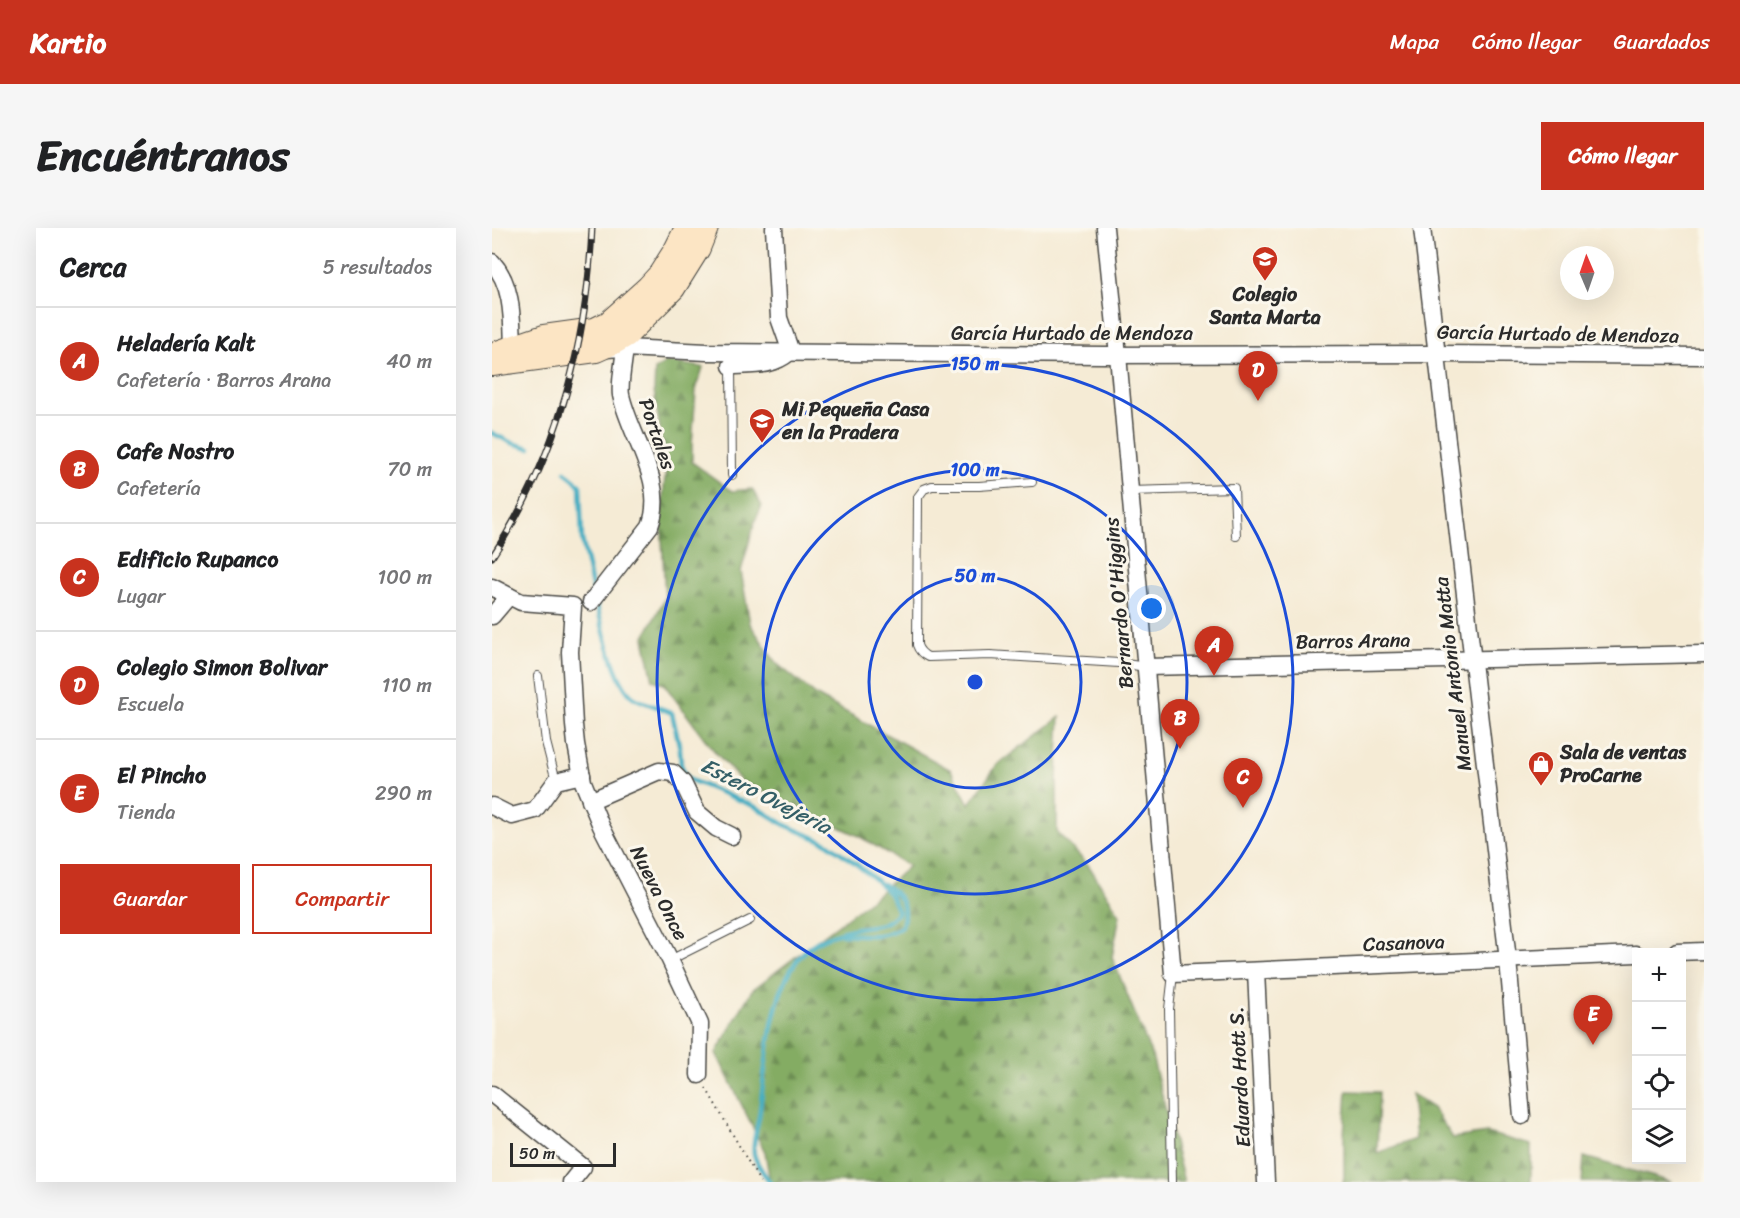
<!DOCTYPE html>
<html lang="es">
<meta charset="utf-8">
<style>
body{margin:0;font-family:Sriracha,sans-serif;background:#f6f6f6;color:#202124}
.controls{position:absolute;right:18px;bottom:18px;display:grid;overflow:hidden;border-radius:0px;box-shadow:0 6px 24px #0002}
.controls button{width:54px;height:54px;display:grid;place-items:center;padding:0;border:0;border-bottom:2px solid #e0e0e0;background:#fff;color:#202124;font:30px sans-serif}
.compass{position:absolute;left:1068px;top:18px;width:54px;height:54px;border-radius:50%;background:#fff;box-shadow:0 6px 24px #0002;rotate:358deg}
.scale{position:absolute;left:18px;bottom:15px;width:106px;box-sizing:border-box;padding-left:6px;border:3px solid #2b2b2b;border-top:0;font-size:16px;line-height:21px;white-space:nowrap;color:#2b2b2b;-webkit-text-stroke:4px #fbf7ec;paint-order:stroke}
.you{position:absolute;left:660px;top:381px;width:21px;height:21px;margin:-15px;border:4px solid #fff;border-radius:50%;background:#1a73e8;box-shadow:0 0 0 9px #1a73e833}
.badge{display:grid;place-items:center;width:39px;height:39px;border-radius:50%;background:#c8321e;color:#fff;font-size:20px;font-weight:700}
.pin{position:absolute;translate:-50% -50px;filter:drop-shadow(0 2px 3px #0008)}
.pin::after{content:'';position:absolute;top:32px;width:21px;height:18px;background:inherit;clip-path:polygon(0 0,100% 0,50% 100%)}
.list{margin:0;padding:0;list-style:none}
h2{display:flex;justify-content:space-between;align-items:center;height:78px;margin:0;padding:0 24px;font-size:26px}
h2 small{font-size:20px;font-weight:400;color:#757577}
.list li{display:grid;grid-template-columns:39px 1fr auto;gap:18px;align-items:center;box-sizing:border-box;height:108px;padding:0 24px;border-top:2px solid #e0e0e0}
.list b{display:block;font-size:22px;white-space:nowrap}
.list p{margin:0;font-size:20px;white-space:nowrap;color:#757577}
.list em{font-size:20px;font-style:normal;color:#757577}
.actions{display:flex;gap:12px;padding:18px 24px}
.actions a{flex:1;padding:14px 0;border:2px solid #c8321e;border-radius:0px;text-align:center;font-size:21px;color:#c8321e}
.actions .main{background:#c8321e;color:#fff}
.icon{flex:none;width:33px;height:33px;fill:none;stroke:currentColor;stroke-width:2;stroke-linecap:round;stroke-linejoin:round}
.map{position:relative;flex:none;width:1212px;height:954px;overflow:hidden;border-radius:0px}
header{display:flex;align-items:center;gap:36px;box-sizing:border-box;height:84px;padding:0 30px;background:#c8321e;color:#fff}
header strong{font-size:28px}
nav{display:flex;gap:33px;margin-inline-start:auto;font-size:21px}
.intro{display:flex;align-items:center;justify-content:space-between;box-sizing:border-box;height:144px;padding:0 36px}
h1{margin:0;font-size:42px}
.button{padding:15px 27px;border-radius:0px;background:#c8321e;color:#fff;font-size:21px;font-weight:700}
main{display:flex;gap:36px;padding:0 36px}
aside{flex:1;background:#fff;border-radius:0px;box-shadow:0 6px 24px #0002}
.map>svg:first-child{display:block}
.forest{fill:url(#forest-firs);stroke:#586c47;stroke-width:1.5}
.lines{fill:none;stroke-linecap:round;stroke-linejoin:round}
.stream{stroke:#42adc2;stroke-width:4.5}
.lane-casing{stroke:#494844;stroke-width:10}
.street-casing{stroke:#494844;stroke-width:19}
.secondary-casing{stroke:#494844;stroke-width:26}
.path{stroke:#494844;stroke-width:2;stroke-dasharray:1.5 4.5;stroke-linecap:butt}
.lane{stroke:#fff;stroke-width:8}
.street{stroke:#fff;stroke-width:16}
.secondary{stroke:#fce5c4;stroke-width:24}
.rail-casing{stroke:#2b2b2b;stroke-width:7}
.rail{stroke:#fbf7ec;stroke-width:4.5;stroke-dasharray:14;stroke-linecap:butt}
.ring{fill:none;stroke:#1d4ed8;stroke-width:3}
.labels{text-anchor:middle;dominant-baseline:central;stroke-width:6;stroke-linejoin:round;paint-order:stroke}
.poi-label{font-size:20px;font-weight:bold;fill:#2b2b2b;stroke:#fbf7ec;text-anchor:start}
.street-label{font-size:20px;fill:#2b2b2b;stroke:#fbf7ec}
.water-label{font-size:21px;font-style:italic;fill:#345f67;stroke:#fbf7ec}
.centre{fill:#1d4ed8;stroke:#fbf7ec;stroke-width:3}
.ring-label{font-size:18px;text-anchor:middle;font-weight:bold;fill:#1d4ed8;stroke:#fbf7ec;stroke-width:6;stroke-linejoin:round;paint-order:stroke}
</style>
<header>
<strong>Kartio</strong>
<nav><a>Mapa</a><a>Cómo llegar</a><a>Guardados</a></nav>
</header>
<div class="intro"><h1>Encuéntranos</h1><a class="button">Cómo llegar</a></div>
<main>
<aside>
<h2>Cerca<small>5 resultados</small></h2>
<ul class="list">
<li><span class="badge">A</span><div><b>Heladería Kalt</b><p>Cafetería · Barros Arana</p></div><em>40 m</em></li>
<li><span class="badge">B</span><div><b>Cafe Nostro</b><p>Cafetería</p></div><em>70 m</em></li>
<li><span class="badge">C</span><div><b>Edificio Rupanco</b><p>Lugar</p></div><em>100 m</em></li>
<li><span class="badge">D</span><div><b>Colegio Simon Bolivar</b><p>Escuela</p></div><em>110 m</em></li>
<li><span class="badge">E</span><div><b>El Pincho</b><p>Tienda</p></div><em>290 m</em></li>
</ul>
<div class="actions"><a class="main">Guardar</a><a>Compartir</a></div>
</aside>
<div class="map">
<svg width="1212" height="954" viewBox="0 0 1212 954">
<defs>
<pattern id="forest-firs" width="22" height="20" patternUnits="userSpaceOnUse" patternTransform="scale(1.5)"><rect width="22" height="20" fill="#84ac63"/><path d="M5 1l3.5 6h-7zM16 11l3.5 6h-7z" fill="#6c8c52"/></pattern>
</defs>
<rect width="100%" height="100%" fill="#fbf7ec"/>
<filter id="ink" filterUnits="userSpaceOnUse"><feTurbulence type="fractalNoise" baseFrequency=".0167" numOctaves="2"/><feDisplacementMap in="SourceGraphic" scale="12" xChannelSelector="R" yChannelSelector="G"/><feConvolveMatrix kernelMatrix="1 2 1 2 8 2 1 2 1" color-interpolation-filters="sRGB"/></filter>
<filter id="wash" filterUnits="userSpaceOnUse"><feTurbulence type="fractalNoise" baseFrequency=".008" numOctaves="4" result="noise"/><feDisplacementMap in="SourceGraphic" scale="24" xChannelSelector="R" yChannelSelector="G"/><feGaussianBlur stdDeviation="1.35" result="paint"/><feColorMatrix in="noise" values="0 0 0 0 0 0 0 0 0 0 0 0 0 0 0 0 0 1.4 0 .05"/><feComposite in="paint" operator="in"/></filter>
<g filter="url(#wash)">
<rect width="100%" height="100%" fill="#f5ebd5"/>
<!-- forest -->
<g class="forest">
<polygon points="175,134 211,139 204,162 200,216 200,234 240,263 260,261 270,278 263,293 249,343 258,396 284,435 325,468 459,542 477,576 505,537 568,489 565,550 565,604 597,638 628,687 620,729 660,828 692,954 278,954 273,924 224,825 260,762 382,669 417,638 365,607 249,553 218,518 172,456 161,452 152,410 173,370 170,311 170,278 174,240 162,163 163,142"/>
<polygon points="855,863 887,864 885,925 923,911 919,866 941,880 961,910 995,905 1039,917 1039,954 851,954 852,949 852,907"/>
<polygon points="1092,929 1180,954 1090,954"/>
</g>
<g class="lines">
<!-- stream -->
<g class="stream">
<polyline points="0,205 20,215 38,220"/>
<polyline points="73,244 82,251 88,258 90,311 101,363"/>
<path d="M104,374C110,396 123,456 141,469C150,475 168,479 180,485L188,521L189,537L196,551L264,579L293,597L335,615L363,635L385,653L398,666L406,684C394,699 383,697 365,700C351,703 335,707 322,716C279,743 274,835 268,881C267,896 260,911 262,926C264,936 272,946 278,954"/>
<path d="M350,706C371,707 392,711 410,698C416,677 409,667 391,656"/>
</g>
</g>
</g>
<g filter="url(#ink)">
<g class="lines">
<!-- lane casing -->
<g class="lane-casing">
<g id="lane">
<polyline points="239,138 240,247"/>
<path d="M540,254L487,258H440L432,261L426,269L425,417C427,423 430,426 436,429L498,427L627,435L654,439"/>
<polyline points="638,263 742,260 744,308"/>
<polyline points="46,448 54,514 64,553"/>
<polyline points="178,732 258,692"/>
<polyline points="680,954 677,781 681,746"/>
</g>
</g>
<!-- street casing -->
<g class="street-casing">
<g id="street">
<polyline points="282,0 287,90 299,124"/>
<polyline points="613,0 626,127 681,746 1144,726"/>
<polyline points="930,0 1016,732 1030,888"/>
<path d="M0,34C21,57 20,90 21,120"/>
<polyline points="113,121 133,120 215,124 612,127 945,126 1212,128"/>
<path d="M239,138C261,137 281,139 298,124"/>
<polyline points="0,359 29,374 81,378 78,424 82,497 84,516 91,554 109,598 178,732 208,796 207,847"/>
<path d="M99,374L158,298C175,254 138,209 129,167C127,157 132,132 133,120"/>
<polyline points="0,388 17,368"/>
<polyline points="654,439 1212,426"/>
<polyline points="98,573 167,543 181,545 191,555 205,584 224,600 240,608"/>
<polyline points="0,578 20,588 43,582 64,553 90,547"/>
<polyline points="1185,724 1212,723"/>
<polyline points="764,743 774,954"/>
<polyline points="0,866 91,939 79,954"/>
</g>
</g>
<!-- secondary casing -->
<g class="secondary-casing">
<g id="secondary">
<polyline points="8,124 52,109 103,102 117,95 156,60 168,47 184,22 195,0"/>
<polyline points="0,136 104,122 124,113 134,107 181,60 206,20 214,0"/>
</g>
</g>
<!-- path -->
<polyline class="path" points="214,860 268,954"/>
<!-- lane -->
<use href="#lane" class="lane"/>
<!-- street -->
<use href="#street" class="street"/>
<!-- secondary -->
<use href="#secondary" class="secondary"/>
<!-- rail casing -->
<g class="rail-casing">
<path id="rail" d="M0,329C65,230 95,117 100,0"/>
</g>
<!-- rail -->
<use href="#rail" class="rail"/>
</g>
</g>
<!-- distance rings -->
<g class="ring">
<circle cx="483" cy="454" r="106"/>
<circle cx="483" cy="454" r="212"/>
<circle cx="483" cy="454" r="318"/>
</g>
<!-- icons -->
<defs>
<g id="school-pin" transform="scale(1.35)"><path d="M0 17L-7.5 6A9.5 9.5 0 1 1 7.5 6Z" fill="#c8321e" stroke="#fbf7ec"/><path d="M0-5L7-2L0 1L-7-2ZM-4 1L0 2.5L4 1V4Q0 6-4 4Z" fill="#fff"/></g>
<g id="shop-pin" transform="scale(1.35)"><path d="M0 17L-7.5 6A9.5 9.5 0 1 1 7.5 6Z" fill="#c8321e" stroke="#fbf7ec"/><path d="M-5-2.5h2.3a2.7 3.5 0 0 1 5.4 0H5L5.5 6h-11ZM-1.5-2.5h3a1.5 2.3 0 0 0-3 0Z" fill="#fff"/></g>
</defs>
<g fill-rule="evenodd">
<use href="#school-pin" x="773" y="31"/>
<use href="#school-pin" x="270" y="193"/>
<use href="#shop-pin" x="1049" y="536"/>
</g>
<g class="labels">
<!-- poi labels -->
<g class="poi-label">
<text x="773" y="66" text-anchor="middle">Colegio<tspan x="773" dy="23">Santa Marta</tspan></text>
<text x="290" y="181">Mi Pequeña Casa<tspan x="290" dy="23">en la Pradera</tspan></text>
<text x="1068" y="524">Sala de ventas<tspan x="1068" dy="23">ProCarne</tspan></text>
</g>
<!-- street labels -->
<g class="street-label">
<text x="580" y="105">García Hurtado de Mendoza</text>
<text transform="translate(1066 106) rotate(1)">García Hurtado de Mendoza</text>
<text transform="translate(165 206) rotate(71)">Portales</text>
<text transform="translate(627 375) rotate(-95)">Bernardo O'Higgins</text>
<text transform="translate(861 413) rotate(-1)">Barros Arana</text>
<text transform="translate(961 446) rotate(-97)">Manuel Antonio Matta</text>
<text transform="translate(167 665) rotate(63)">Nueva Once</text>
<text transform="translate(912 715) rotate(-2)">Casanova</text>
<text transform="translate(748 849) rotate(-93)">Eduardo Hott S.</text>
</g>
<!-- water labels -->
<g class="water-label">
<text transform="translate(274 568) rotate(27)">Estero Ovejeria</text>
</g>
</g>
<circle cx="483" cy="454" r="9" class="centre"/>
<g class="ring-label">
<text x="483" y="142">150 m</text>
<text x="483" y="248">100 m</text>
<text x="483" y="354">50 m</text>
</g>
</svg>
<div class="controls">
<button>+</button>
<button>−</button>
<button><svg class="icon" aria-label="locate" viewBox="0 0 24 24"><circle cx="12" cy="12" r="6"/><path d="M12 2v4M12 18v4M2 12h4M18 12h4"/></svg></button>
<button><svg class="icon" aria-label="layers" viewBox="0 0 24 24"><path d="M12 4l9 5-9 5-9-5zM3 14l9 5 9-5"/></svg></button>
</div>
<svg class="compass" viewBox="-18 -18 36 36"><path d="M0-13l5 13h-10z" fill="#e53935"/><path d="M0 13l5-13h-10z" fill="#757577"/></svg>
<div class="scale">50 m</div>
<div class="you"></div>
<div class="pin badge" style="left:722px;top:448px">A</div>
<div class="pin badge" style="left:688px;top:521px">B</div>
<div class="pin badge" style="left:751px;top:580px">C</div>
<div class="pin badge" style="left:766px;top:173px">D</div>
<div class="pin badge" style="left:1101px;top:817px">E</div>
</div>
</main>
